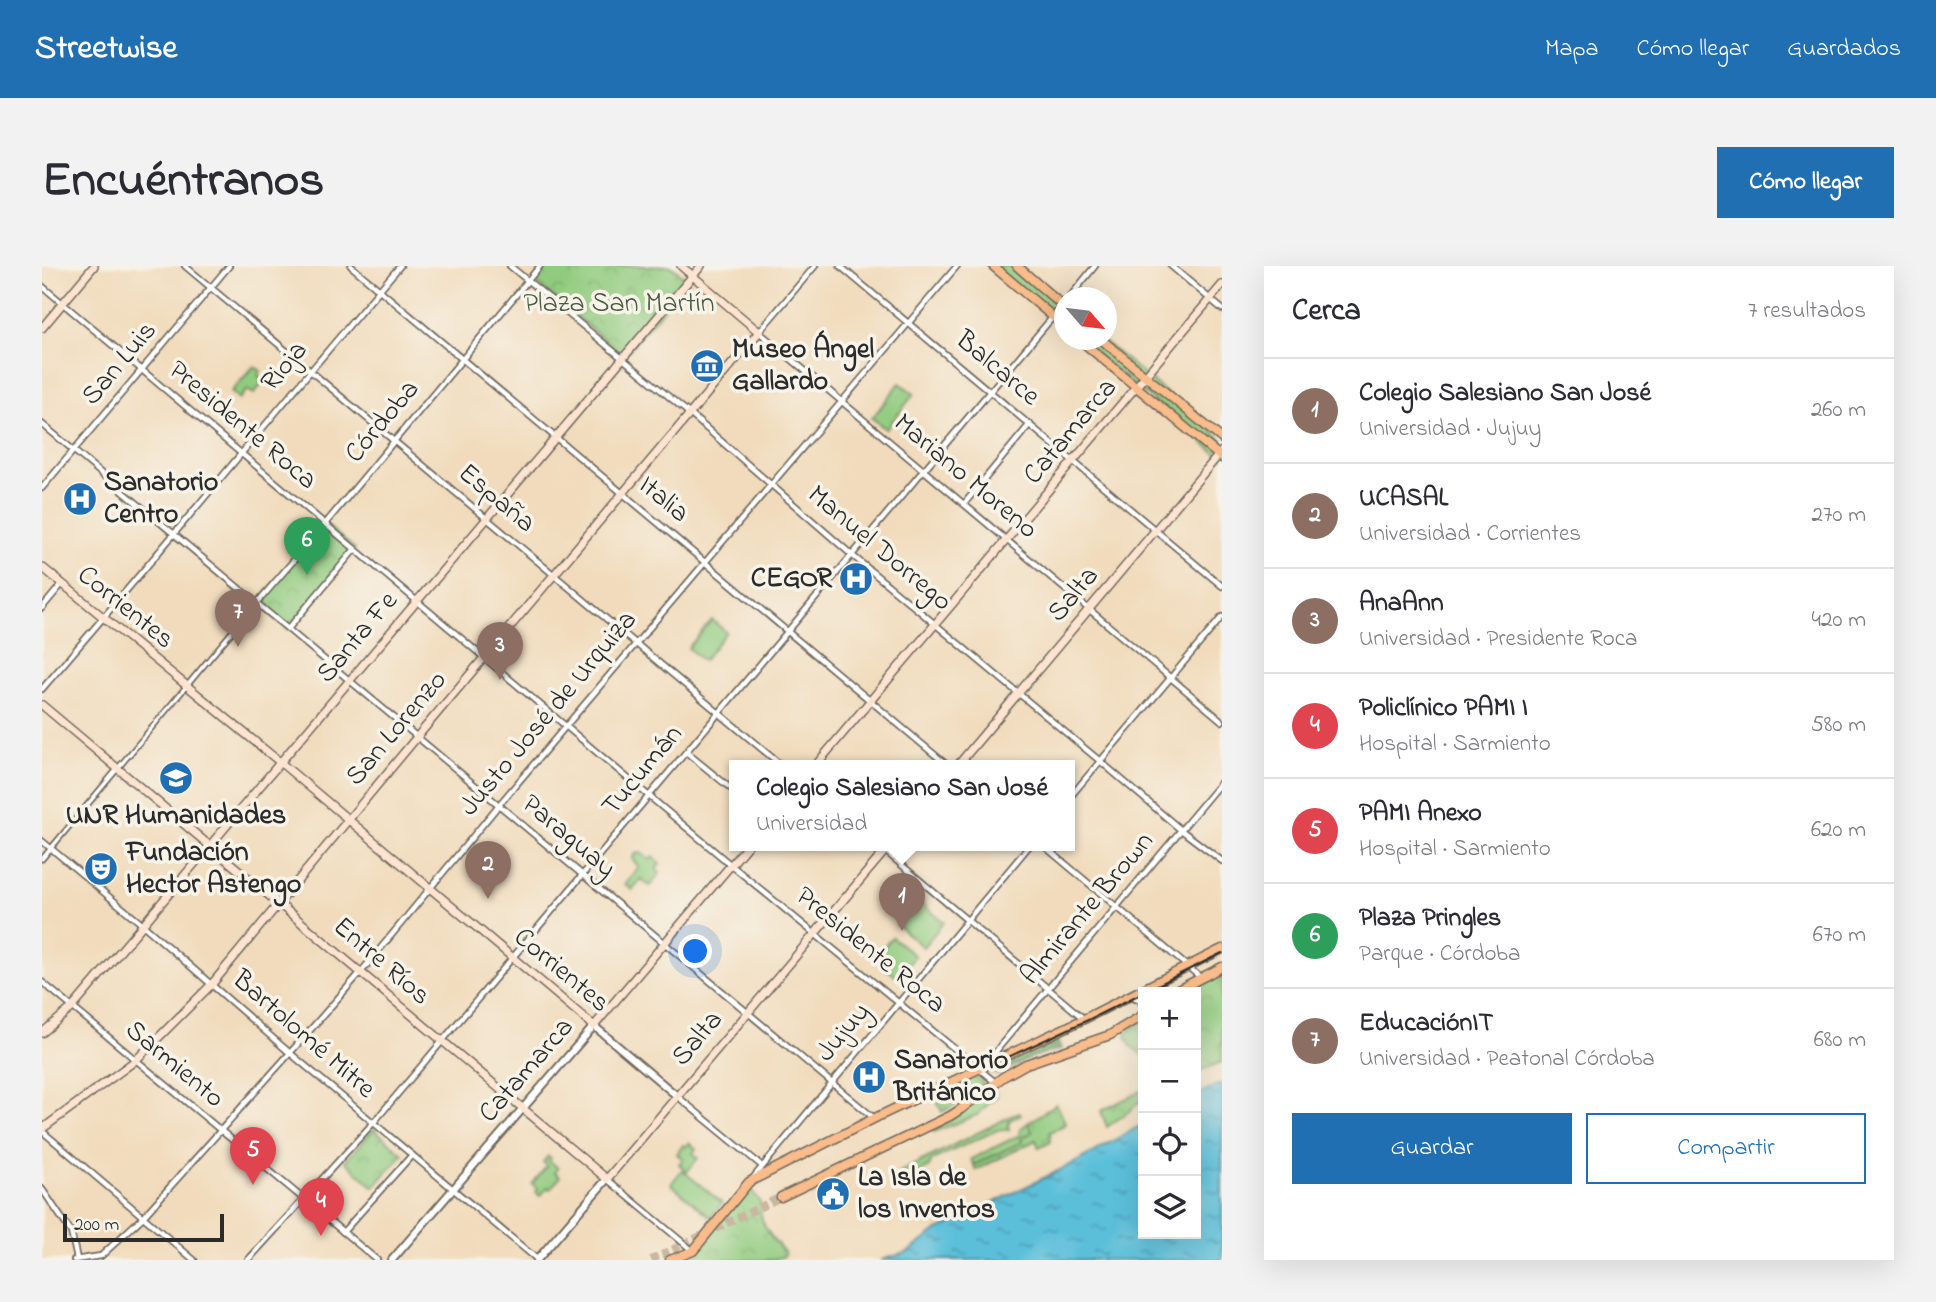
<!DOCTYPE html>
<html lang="es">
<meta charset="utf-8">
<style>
body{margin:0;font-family:"Indie Flower",sans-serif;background:#f2f2f3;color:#2b2b33}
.controls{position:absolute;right:21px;bottom:21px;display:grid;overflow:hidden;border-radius:0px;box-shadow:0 7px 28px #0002}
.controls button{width:63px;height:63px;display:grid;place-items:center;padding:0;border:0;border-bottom:2px solid #e1e1e2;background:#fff;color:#2b2b33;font:35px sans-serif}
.compass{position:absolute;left:1012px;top:21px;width:63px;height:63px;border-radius:50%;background:#fff;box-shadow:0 7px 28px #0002;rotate:118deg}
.scale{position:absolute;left:21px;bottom:18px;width:161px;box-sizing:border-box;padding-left:7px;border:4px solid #2b2b2b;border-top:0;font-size:19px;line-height:24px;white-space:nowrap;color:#2b2b2b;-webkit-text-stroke:5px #f7f3e8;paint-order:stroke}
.you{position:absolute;left:654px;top:686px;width:24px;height:24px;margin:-18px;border:5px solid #fff;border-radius:50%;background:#1a73e8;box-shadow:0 0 0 10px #1a73e833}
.badge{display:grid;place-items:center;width:46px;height:46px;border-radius:50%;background:#1f6fb2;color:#fff;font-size:23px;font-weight:700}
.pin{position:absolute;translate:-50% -58px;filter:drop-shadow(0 2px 4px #0008)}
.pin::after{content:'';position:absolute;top:37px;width:24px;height:21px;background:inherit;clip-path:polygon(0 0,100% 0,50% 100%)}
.popup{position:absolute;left:687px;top:494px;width:346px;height:91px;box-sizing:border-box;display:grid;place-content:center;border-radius:0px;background:#fff;filter:drop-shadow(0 2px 5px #0005);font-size:23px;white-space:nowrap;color:#7c7c81}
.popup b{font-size:26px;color:#2b2b33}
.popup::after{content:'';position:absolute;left:50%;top:100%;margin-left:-14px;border:14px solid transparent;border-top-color:#fff}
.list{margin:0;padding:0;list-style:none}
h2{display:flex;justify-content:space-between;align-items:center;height:91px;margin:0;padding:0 28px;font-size:30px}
h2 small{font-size:23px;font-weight:400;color:#7c7c81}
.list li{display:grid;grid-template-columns:46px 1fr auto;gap:21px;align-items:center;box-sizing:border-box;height:105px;padding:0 28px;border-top:2px solid #e1e1e2}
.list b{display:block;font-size:26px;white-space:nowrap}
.list p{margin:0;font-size:23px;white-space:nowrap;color:#7c7c81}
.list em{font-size:23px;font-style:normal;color:#7c7c81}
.actions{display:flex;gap:14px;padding:21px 28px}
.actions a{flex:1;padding:16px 0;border:2px solid #1f6fb2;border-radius:0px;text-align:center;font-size:24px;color:#1f6fb2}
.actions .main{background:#1f6fb2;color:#fff}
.icon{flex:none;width:38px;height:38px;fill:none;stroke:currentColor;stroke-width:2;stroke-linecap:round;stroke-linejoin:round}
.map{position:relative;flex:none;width:1180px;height:994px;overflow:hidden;border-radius:0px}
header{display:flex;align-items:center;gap:42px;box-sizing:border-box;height:98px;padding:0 35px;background:#1f6fb2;color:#fff}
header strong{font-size:33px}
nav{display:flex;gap:38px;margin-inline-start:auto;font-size:24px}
.intro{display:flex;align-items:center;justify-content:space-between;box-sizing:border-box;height:168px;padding:0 42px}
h1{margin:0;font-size:49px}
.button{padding:18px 32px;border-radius:0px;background:#1f6fb2;color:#fff;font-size:24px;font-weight:700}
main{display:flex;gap:42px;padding:0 42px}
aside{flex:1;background:#fff;border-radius:0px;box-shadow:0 7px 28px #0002}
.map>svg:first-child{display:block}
.grass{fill:#91cb7f;stroke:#5e7b55;stroke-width:2}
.forest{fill:url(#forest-firs);stroke:#506d4c;stroke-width:2}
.park{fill:url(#park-crowns);stroke:#5e7b55;stroke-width:2}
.water{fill:url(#water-ripples);stroke:#447582;stroke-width:2}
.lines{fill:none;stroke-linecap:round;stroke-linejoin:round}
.primary-tunnel{stroke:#c9b89f;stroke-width:8;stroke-dasharray:8 4;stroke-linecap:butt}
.pedestrian-casing{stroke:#70695e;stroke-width:7}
.minor-casing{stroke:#70695e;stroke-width:8}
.tertiary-casing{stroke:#70695e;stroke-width:10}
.secondary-casing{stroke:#70695e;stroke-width:10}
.primary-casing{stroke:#70695e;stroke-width:11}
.pedestrian{stroke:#fff;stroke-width:3.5}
.minor{stroke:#fff;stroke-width:4.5}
.tertiary{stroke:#fff;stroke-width:6}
.secondary{stroke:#fde4d0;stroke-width:7}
.primary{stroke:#f9bc8a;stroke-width:8}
.tram{stroke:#2b2b2b;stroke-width:2}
.labels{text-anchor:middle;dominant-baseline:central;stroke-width:7;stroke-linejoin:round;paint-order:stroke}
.park-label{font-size:28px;fill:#4a5b44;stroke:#f7f3e8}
.poi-label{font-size:28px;font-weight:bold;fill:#2b2b2b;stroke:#f7f3e8;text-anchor:start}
.street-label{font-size:28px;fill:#2b2b2b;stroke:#f7f3e8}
</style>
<header>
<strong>Streetwise</strong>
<nav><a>Mapa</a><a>Cómo llegar</a><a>Guardados</a></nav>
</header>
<div class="intro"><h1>Encuéntranos</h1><a class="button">Cómo llegar</a></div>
<main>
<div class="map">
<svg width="1180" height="994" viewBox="0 0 1180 994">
<defs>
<pattern id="forest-firs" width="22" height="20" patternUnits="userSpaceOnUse" patternTransform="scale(1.75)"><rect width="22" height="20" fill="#74af6e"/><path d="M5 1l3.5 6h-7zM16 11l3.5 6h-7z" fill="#5f8f5b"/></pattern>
<pattern id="park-crowns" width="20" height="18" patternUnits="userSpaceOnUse" patternTransform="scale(1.75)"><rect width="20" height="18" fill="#91cb7f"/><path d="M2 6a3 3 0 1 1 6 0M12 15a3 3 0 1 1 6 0" fill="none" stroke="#7dae6e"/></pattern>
<pattern id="water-ripples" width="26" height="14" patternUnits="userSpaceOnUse" patternTransform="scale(1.75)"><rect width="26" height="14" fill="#5cbfda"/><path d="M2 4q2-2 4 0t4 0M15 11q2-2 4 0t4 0" fill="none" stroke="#4c9bb1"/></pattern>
</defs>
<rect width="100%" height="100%" fill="#f7f3e8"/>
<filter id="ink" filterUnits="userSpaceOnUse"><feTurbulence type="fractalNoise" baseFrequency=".0143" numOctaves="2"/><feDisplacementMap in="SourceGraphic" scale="14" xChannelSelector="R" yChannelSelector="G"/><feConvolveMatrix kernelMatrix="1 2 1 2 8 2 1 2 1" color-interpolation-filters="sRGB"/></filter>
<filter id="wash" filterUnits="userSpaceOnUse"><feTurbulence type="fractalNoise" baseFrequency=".00686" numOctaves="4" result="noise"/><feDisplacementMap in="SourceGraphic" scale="28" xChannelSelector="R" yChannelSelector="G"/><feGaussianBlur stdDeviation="1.57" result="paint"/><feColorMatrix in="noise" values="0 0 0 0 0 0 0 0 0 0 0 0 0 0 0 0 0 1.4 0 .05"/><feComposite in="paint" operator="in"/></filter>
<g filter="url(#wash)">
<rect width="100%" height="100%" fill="#f1dbbc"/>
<!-- grass -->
<g class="grass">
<polygon points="951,0 975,0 1022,41 1022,60"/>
<polygon points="1038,74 1060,74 1180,173 1180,192"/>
<polygon points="212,100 219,105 216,109 222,115 212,128 205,124 197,133 189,126"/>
<polygon points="858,117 872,128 844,163 830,152"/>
<polygon points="670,354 684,366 661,395 646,382"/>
<polygon points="599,587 608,594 611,591 618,598 614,603 618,607 608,620 599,613 590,624 583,618 597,601 590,593 593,588"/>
<polygon points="875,634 902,656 881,681 855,659"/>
<polygon points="850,671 873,690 856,712 832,692"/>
<polygon points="952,824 955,830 935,849 892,866 891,865"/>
<polygon points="977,846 979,848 967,855 967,864 955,864 890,894 887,901 862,914 858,906"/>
<polygon points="986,857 991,866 980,876 932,899 929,893 978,869 978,863"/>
<polygon points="647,877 654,883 651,887 656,892 645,906 637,898 641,893 635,888 641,879 644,881"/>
<polygon points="506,890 509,892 507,895 516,902 513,906 518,911 508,923 506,921 498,930 494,926 496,923 490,918 505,900 501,896"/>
<polygon points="640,904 680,937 669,951 629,918"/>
</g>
<!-- forest -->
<polygon class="forest" points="1014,771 1019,783 990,791 955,809 947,806 948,803 953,800"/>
<!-- park -->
<g class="park">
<polygon points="504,0 629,0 646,14 584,87 578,87 492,15"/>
<polygon points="283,258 313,283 246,363 215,337"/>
<polygon points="1180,706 1180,796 1154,806 1154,726 1142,726"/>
<polygon points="1101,754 1101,789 1089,780 1084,770 1085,766"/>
<polygon points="932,811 941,816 940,819 913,839 900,846 895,835 890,835 888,832"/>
<path d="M1101,824V833C1095,837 1092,842 1086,846C1079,851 1072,856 1065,861L1059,845Z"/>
<polygon points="1014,838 1024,858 1008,866 1009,876 997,882 994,874 934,904 932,899 980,876 979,872 991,866 986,857"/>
<polygon points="332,863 361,888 332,921 303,895"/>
<path d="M708,922L719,938C715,956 731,974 743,987L742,990L731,994H644Z"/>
</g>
<!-- water -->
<polygon class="water" points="1180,817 1180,994 839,994 866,986 896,964 1032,897 1101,858 1101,968 1154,968 1154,829"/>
</g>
<g filter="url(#ink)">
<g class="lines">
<!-- primary-tunnel -->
<polyline class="primary-tunnel" points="609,994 739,931"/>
<!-- pedestrian casing -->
<g class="pedestrian-casing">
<polyline id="pedestrian" points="0,593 214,337"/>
</g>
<!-- minor casing -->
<g class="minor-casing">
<g id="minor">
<polyline points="143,0 739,499"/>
<polyline points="309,0 905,499"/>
<polyline points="468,0 648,148 811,290 1058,495 1139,564 1180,595"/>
<polyline points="773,0 717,66 1180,455"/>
<polyline points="798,0 1180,320"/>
<polyline points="1129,0 1180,43"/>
<polyline points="0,20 689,599 953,816"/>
<polyline points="1027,32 1053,0"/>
<polyline points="0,158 832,852"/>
<polyline points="0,222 187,0"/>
<polyline points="922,238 988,158"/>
<polyline points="215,337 283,258 498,0"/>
<polyline points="0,342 20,318"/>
<polyline points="246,363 313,283"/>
<path d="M0,423C121,284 237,140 358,0"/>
<polyline points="644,486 692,525"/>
<polyline points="1028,531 1180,351"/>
<polyline points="0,575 101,659 248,787 496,994"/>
<polyline points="836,579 1041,752"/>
<polyline points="1001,579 1158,711"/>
<polyline points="0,716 335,994"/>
<polyline points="1089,730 1098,734 1101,740"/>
<polyline points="946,797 958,780 1180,515"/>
<polyline points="635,830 720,900"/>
<polyline points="0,865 152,994"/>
<polyline points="711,912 988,579"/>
<polyline points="565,913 651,985"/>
<polyline points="0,923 29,966 35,993"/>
<polyline points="301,966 370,889"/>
<polyline points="32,994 59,990 101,951 248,787 319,706 456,540 915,0"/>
<polyline points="206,994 332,856 1020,40"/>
</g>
</g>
<!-- tertiary casing -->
<g class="tertiary-casing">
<g id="tertiary">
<polyline points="350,994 552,760 635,830"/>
<polyline points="495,994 565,913"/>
</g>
</g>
<!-- secondary casing -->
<g class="secondary-casing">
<g id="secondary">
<polyline points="0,62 52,0"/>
<polyline points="0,301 239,497 552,760 706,579"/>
<polyline points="0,439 565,913 848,579"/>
<polyline points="774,499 1180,19"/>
<polyline points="916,499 1180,185"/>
<polyline points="0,767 31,741 659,0"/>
<polyline points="0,863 94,794 170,718 375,471 717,66 639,0"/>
</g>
</g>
<!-- primary casing -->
<g class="primary-casing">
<g id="primary">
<polyline points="951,0 1022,60"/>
<polyline points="975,0 1022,41"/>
<polyline points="1038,74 1180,192"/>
<polyline points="1060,74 1180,173"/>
<polyline points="1132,726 1180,701"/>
<polyline points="739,931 908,850 919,843 961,811 984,798 1068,769 1101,749"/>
<polyline points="628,994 651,985 707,916 835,851 1042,753 1180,683"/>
</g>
</g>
<!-- pedestrian -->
<use href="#pedestrian" class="pedestrian"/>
<!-- minor -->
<use href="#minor" class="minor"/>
<!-- tertiary -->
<use href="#tertiary" class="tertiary"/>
<!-- secondary -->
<use href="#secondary" class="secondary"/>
<!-- primary -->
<use href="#primary" class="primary"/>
<!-- tram -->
<polyline class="tram" points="949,799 1048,753 1180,687"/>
</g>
</g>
<!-- icons -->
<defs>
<g id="museum-disc" transform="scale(1.75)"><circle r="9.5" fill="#1f6fb2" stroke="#f7f3e8"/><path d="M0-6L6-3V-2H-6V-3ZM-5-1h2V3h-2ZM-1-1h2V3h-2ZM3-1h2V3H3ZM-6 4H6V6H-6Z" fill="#fff"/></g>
<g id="hospital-disc" transform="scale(1.75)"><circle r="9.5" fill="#1f6fb2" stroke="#f7f3e8"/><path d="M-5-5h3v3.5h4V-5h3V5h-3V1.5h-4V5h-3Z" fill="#fff"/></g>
<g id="university-disc" transform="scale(1.75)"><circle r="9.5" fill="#1f6fb2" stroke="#f7f3e8"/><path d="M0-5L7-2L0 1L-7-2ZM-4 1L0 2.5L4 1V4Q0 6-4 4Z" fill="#fff"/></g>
<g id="theatre-disc" transform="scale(1.75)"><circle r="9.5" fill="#1f6fb2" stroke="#f7f3e8"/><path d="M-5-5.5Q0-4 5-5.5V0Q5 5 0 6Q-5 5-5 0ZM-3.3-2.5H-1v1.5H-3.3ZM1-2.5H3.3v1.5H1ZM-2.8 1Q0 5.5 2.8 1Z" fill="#fff"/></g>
<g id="civic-disc" transform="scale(1.75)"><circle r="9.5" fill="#1f6fb2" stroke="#f7f3e8"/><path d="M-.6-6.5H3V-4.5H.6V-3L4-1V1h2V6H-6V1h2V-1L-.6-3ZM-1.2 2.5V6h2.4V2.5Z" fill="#fff"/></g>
</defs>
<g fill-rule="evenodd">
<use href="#museum-disc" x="665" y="100"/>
<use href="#hospital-disc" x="38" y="233"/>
<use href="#hospital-disc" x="814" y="313"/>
<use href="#university-disc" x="134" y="512"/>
<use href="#theatre-disc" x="59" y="603"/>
<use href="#hospital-disc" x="827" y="811"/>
<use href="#civic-disc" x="791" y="928"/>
</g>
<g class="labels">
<!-- park labels -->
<g class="park-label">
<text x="577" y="38">Plaza San Martín</text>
</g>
<!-- poi labels -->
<g class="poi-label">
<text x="690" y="84">Museo Ángel<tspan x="690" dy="32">Gallardo</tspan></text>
<text x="62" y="217">Sanatorio<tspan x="62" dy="32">Centro</tspan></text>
<text x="790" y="313" text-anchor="end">CEGOR</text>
<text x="134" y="550" text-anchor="middle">UNR Humanidades</text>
<text x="84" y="587">Fundación<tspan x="84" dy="32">Hector Astengo</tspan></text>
<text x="852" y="795">Sanatorio<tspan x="852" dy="32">Británico</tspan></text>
<text x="816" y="912">La Isla de<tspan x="816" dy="32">los Inventos</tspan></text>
</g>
<!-- street labels -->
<g class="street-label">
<text transform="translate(78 98) rotate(-50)">San Luis</text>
<text transform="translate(243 101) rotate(-50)">Rioja</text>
<text transform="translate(955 103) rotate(40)">Balcarce</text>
<text transform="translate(341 156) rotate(-50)">Córdoba</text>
<text transform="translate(200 160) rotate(40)">Presidente Roca</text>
<text transform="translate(1029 166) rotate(-50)">Catamarca</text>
<text transform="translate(923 211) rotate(40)">Mariano Moreno</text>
<text transform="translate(454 233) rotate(40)">España</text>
<text transform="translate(621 234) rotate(40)">Italia</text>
<text transform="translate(837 283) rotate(40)">Manuel Dorrego</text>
<text transform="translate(1032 329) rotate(-50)">Salta</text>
<text transform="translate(83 342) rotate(39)">Corrientes</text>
<text transform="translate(316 372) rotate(-50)">Santa Fe</text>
<text transform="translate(507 448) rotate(-50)">Justo José de Urquiza</text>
<text transform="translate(355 463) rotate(-50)">San Lorenzo</text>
<text transform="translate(601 505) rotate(-50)">Tucumán</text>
<text transform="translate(526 571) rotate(40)">Paraguay</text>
<text transform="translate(1046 643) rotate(-50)">Almirante Brown</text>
<text transform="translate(828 685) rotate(39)">Presidente Roca</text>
<text transform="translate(339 696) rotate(41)">Entre Ríos</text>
<text transform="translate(519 705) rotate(40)">Corrientes</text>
<text transform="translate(802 767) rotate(-50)">Jujuy</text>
<text transform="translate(261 769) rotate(41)">Bartolomé Mitre</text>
<text transform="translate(656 773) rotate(-50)">Salta</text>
<text transform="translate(132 799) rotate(40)">Sarmiento</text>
<text transform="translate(485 805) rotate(-49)">Catamarca</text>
</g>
</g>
</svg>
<div class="controls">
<button>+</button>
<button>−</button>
<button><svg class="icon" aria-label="locate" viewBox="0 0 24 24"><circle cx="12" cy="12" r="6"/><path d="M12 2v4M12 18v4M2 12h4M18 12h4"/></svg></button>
<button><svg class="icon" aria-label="layers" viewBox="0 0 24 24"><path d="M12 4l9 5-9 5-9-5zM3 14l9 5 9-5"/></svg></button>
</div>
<svg class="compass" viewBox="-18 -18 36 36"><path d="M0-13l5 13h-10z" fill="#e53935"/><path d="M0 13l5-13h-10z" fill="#7c7c81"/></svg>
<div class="scale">200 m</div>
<div class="you"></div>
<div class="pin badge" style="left:860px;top:665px;background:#8d6e63">1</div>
<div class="popup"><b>Colegio Salesiano San José</b>Universidad</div>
<div class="pin badge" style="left:446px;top:633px;background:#8d6e63">2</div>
<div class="pin badge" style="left:458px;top:414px;background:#8d6e63">3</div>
<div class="pin badge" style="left:279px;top:970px;background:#e0444e">4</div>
<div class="pin badge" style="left:211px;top:919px;background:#e0444e">5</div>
<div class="pin badge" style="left:265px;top:309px;background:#2e9e5b">6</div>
<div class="pin badge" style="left:196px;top:381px;background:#8d6e63">7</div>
</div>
<aside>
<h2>Cerca<small>7 resultados</small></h2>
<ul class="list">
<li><span class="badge" style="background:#8d6e63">1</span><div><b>Colegio Salesiano San José</b><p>Universidad · Jujuy</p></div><em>260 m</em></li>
<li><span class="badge" style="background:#8d6e63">2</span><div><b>UCASAL</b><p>Universidad · Corrientes</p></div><em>270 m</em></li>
<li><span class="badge" style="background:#8d6e63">3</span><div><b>AnaAnn</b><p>Universidad · Presidente Roca</p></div><em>420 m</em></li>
<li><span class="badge" style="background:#e0444e">4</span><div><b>Policlínico PAMI I</b><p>Hospital · Sarmiento</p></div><em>580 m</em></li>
<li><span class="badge" style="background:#e0444e">5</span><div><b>PAMI Anexo</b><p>Hospital · Sarmiento</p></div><em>620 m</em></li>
<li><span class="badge" style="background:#2e9e5b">6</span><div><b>Plaza Pringles</b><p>Parque · Córdoba</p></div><em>670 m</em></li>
<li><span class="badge" style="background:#8d6e63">7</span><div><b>EducaciónIT</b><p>Universidad · Peatonal Córdoba</p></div><em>680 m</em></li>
</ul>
<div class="actions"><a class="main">Guardar</a><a>Compartir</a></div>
</aside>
</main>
